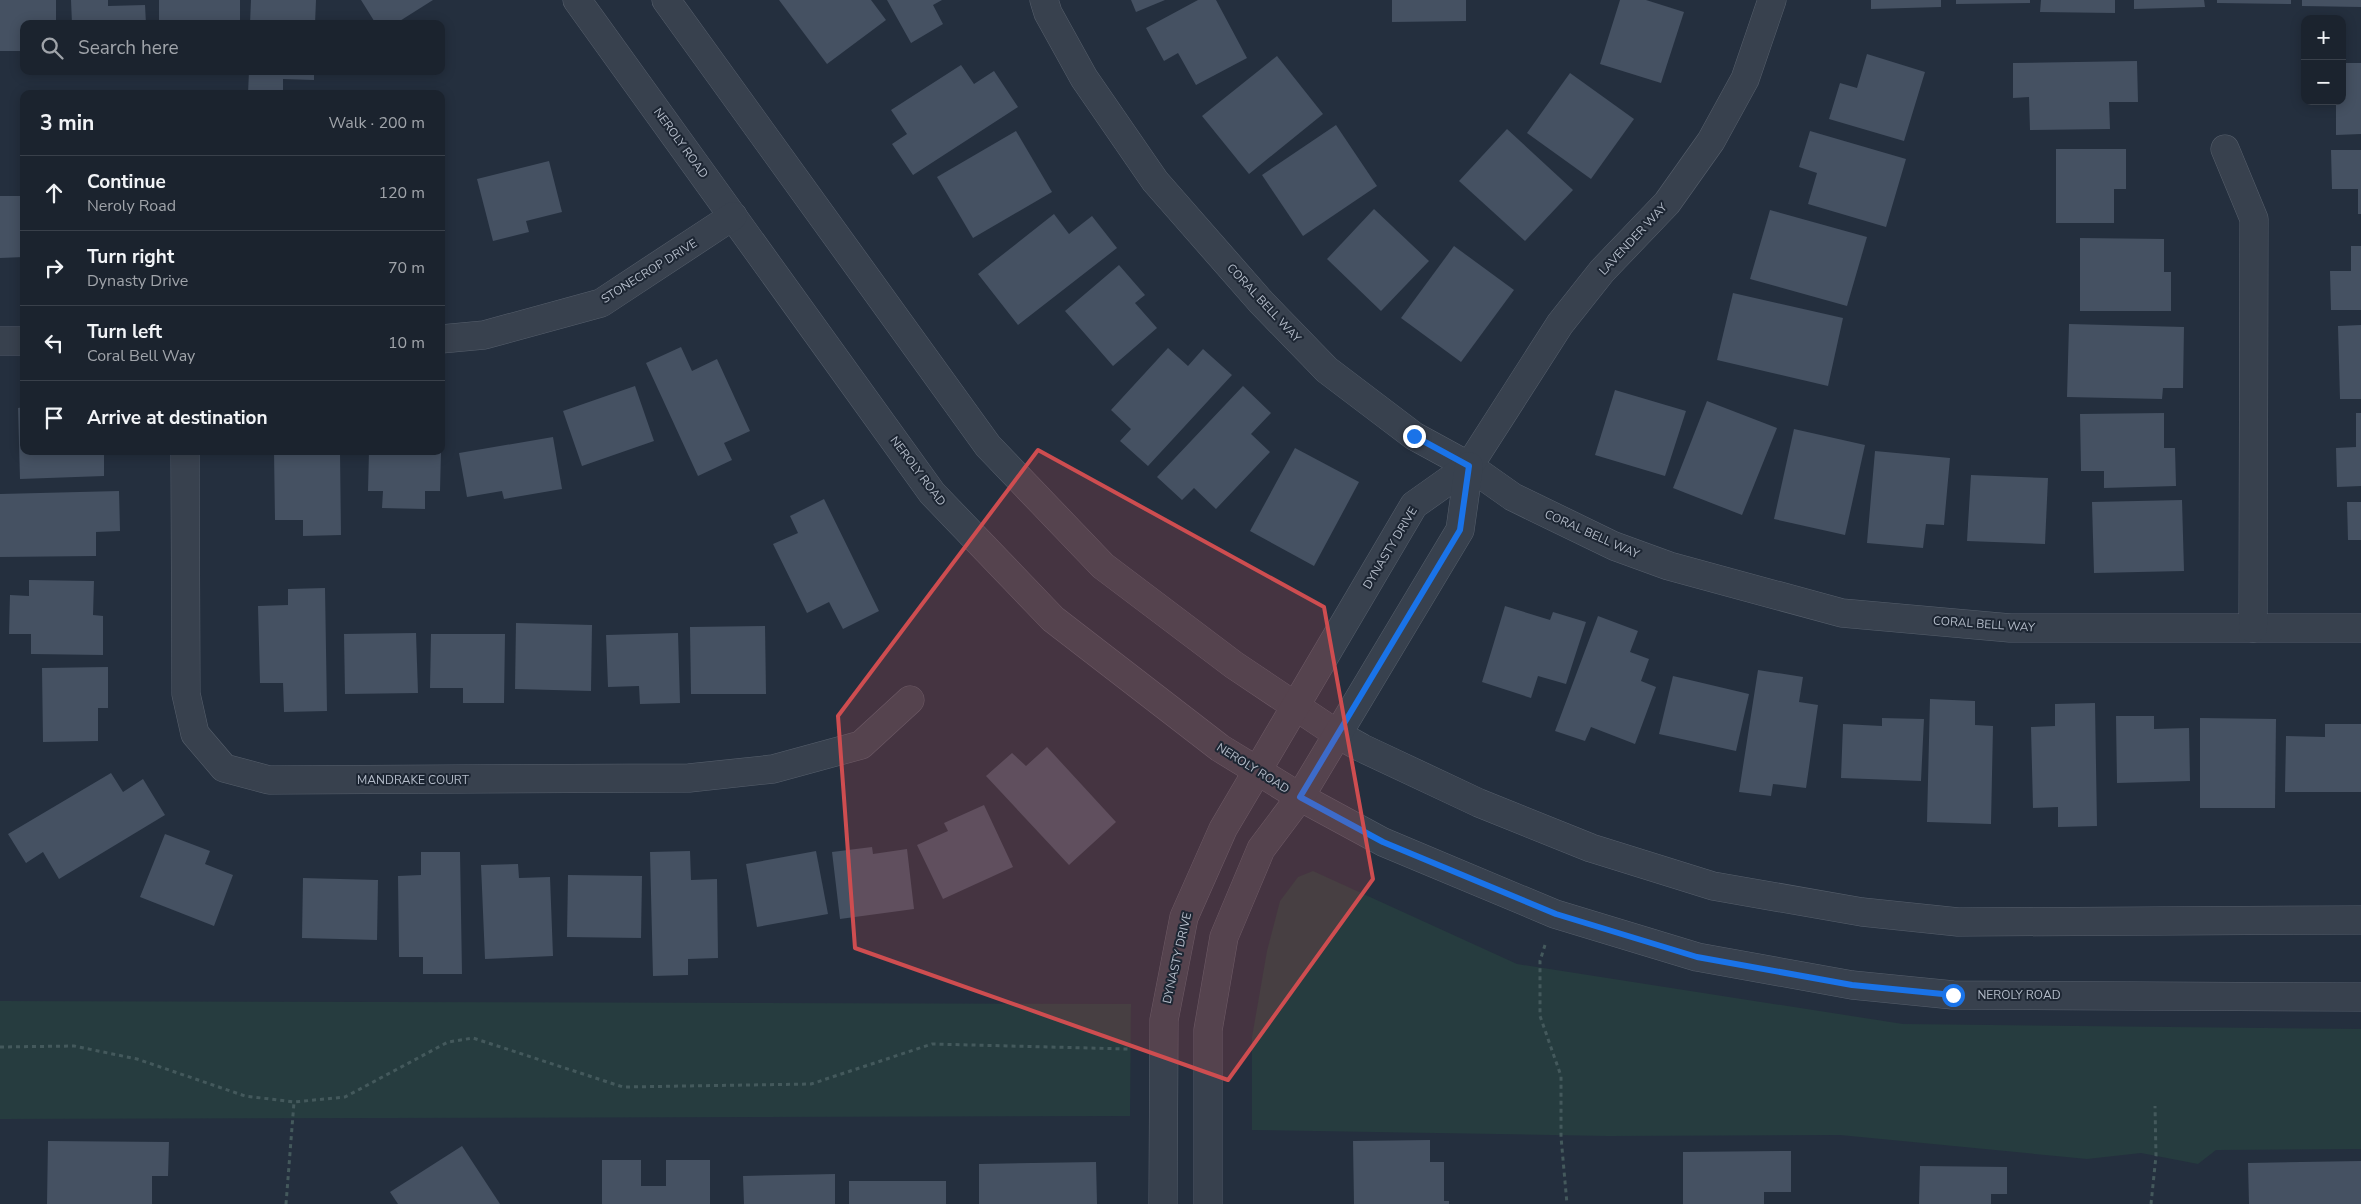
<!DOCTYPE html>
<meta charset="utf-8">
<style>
body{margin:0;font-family:"Nunito Sans",sans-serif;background:#282f3a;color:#f1f3f6}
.controls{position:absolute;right:15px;top:15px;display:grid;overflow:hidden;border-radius:10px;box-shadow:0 2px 12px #0003}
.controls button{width:45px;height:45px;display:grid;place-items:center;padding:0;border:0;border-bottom:1px solid #39404a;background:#1b232e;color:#f1f3f6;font:25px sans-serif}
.stop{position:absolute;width:15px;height:15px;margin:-11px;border:4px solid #1a73e8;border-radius:50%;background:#fff}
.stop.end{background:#1a73e8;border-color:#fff;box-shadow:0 1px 5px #0008}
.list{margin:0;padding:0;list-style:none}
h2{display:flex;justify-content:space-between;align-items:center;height:65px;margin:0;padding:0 20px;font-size:21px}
h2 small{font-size:16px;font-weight:400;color:#a0a4aa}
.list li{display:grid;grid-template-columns:32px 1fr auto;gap:15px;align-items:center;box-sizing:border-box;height:75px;padding:0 20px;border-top:1px solid #39404a}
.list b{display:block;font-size:19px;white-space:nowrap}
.list p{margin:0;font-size:16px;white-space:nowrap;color:#a0a4aa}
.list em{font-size:16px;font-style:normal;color:#a0a4aa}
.icon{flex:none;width:28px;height:28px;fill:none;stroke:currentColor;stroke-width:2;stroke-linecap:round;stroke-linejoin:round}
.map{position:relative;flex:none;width:2361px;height:1204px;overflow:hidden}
.search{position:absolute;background:#1b232e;box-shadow:0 2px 12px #0003;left:20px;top:20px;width:425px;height:55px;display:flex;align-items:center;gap:12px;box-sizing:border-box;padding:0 18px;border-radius:10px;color:#a0a4aa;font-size:19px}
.panel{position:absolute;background:#1b232e;box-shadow:0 2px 12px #0003;left:20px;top:90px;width:425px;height:365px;border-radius:10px}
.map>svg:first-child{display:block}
.green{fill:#263c3f}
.building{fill:#455162}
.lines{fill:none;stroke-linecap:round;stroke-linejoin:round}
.minor-casing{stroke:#565f6c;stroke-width:29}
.path{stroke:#44595c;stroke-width:3;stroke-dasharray:4 4;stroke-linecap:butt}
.minor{stroke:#38414e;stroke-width:28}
.route{stroke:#1a73e8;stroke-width:6}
.marked{fill:#ce4d50;fill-opacity:0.2;stroke:#ce4d50;stroke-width:4;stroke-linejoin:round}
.labels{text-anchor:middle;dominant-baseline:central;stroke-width:4;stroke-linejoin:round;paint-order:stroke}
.street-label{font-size:12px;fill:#b4bcc9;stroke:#1d2633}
</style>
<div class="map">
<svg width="2361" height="1204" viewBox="0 0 2361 1204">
<rect width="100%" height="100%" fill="#242f3e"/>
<!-- green -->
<g class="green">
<polygon points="1313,871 1517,964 1903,1024 2361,1029 2361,1149 2216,1150 2198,1164 2141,1153 2087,1159 1840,1135 1608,1136 1252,1130 1252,1037 1267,951 1280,901 1298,877"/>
<polygon points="0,1001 1131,1004 1130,1116 0,1119"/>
</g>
<!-- building -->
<g class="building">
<polygon points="0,0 56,0 56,24 24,24 24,51 0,51"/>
<polygon points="71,0 108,0 108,6 145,5 146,24 72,24"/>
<rect x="159" y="0" width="81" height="24"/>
<polygon points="251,0 316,0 315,24 250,24"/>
<polygon points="361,0 433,0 395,24 376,24"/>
<polygon points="779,0 871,0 886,20 827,64"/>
<polygon points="887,0 942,0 933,5 943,24 911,43"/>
<polygon points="1131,0 1165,0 1136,12"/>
<polygon points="1198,0 1216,0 1247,58 1196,85 1178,53 1164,61 1146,28"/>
<polygon points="1392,0 1466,0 1466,21 1392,22"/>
<polygon points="1620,0 1646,0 1684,12 1661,83 1600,64"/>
<polygon points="1871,0 1941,0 1941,7 1871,9"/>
<polygon points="1956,0 2030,0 2030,3 1956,4"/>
<polygon points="2041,0 2115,0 2115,13 2040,12"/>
<polygon points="2134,0 2204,0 2205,7 2134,9"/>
<polygon points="2217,0 2291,0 2291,4 2217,3"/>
<polygon points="2302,0 2361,0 2361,7 2302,6"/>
<polygon points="1867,54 1925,72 1904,141 1829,119 1840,83 1857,88"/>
<polygon points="1277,56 1323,114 1249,174 1202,116"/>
<polygon points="2137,61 2138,102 2109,102 2110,129 2030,130 2029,97 2013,98 2013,63"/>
<polygon points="2342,63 2361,63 2361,134 2336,135 2336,101 2342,101"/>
<polygon points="961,65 974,84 994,71 1018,107 913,175 892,144 907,134 891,110"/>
<polygon points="249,71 314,71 314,80 283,79 283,94 248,94"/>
<polygon points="1570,73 1634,119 1591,179 1527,133"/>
<polygon points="1336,125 1377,186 1303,236 1262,175"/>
<polygon points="1507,129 1573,190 1525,241 1459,181"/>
<polygon points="1016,131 1052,192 973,238 937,177"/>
<polygon points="1810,131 1906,159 1886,227 1808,204 1817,173 1799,167"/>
<polygon points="2056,149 2126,149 2126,189 2114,189 2114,223 2056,223"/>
<polygon points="2331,150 2361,150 2361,214 2358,214 2358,189 2332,189"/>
<polygon points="549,161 562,212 526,221 529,232 493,241 477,179"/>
<polygon points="0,196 24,196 24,257 0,258"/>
<polygon points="1374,209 1429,261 1381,311 1327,259"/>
<polygon points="1770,210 1867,237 1847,306 1750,279"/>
<polygon points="1054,214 1069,234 1092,216 1117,248 1018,325 978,274"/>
<polygon points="2080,238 2164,239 2164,272 2171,272 2171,311 2080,311"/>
<polygon points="1454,246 1514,290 1461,362 1401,318"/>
<polygon points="2351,246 2361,246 2361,310 2331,310 2330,271 2351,271"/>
<polygon points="1119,265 1145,295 1135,303 1157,328 1113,366 1065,311"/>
<polygon points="1733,293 1843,318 1828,386 1717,360"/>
<polygon points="2069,324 2184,327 2183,388 2163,388 2162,399 2067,397"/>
<polygon points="2361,325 2361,399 2340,399 2338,326"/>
<polygon points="681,347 692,371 717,359 750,431 724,443 732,460 698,476 646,363"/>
<polygon points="1168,348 1188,366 1203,349 1232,375 1148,466 1120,441 1131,429 1111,410"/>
<polygon points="635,386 654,441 582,466 563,411"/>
<polygon points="1243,386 1271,413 1251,434 1270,452 1216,509 1194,488 1182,500 1157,477"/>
<polygon points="1615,390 1686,411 1665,476 1595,455"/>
<polygon points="1707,401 1777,428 1742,515 1673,488"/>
<polygon points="24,407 24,451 104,451 104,476 20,479 18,408"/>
<polygon points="2164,413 2164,448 2175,448 2176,486 2104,488 2104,471 2081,471 2080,414"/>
<polygon points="2356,413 2361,413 2361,486 2337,487 2336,448 2356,447"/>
<polygon points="1794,429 1865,445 1845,535 1774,519"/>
<polygon points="553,437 562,489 504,499 502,491 467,497 459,453"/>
<polygon points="1295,448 1359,482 1314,566 1250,531"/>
<polygon points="274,451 340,451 341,535 303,536 303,520 275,520"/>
<polygon points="369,451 441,451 440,491 425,491 425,509 382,508 383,491 368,491"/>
<polygon points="1875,451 1950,458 1944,525 1926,524 1923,548 1867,543"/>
<polygon points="1971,475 2048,478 2045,544 1967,541"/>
<polygon points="119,491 120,531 96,532 96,556 0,557 0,494"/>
<polygon points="824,499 879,611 843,629 829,602 807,613 773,544 798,533 790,516"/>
<polygon points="2182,500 2184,571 2094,573 2092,502"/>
<polygon points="2347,502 2361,502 2361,540 2348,540"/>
<polygon points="29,580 94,581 93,615 103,616 103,655 31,654 31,634 9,634 10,595 29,596"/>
<polygon points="325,588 327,711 284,712 283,683 260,683 258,606 288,605 288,589"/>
<polygon points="1505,606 1550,620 1553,612 1586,622 1566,684 1538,676 1531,698 1482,682"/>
<polygon points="1598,616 1638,631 1630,652 1649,659 1641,681 1656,687 1635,744 1591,727 1585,741 1555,731"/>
<polygon points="516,623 592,625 591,691 515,689"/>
<polygon points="765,626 766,694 691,694 690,627"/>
<polygon points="416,633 418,693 345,694 344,634"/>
<polygon points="678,633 680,703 640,704 639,686 608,687 606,635"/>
<polygon points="431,634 505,634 504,703 463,703 463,688 430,688"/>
<polygon points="108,667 108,708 98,708 98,741 43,742 42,668"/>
<polygon points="1758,670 1803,677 1799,702 1818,705 1806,788 1773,784 1771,796 1739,792"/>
<polygon points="1673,676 1749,694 1736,751 1659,734"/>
<polygon points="1930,699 1975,701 1975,725 1993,726 1991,824 1927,822"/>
<polygon points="2095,703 2097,826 2058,827 2058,807 2033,808 2031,727 2055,726 2055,704"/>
<polygon points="2116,716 2154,716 2154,729 2189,728 2190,781 2117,783"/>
<polygon points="1882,718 1924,719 1921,781 1841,778 1843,724 1882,726"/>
<polygon points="2200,718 2276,719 2275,808 2200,808"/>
<polygon points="2325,724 2361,724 2361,792 2285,792 2286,736 2325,737"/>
<polygon points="1047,747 1116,822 1069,865 986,776 1012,753 1026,766"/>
<polygon points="111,773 123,792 143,779 165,815 59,879 43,852 26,863 8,834"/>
<polygon points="984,805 1013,867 943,899 917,845 948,831 944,823"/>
<polygon points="165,834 210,851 205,864 233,875 214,926 140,897"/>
<polygon points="872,847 873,854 907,849 914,909 840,919 832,852"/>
<polygon points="690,851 691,880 717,879 718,958 688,959 688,975 653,976 650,852"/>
<polygon points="816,851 828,914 757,927 746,864"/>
<polygon points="421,852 460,852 462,974 423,974 423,957 399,957 398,876 421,875"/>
<polygon points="518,864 519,878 550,877 553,956 485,959 481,865"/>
<polygon points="568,875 642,876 641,938 567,937"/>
<polygon points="303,878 378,880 377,940 302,938"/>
<polygon points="1430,1140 1430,1162 1444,1162 1444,1201 1449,1201 1449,1204 1354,1204 1353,1141"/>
<polygon points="48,1141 169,1142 168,1176 152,1176 152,1204 47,1204"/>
<polygon points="462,1146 500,1204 398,1204 390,1192"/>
<polygon points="1791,1151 1791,1192 1764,1192 1764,1204 1683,1204 1683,1152"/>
<polygon points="602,1160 641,1160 641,1186 666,1186 666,1160 710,1160 710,1204 602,1204"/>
<polygon points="2361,1161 2361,1204 2249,1204 2248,1163"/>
<polygon points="1096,1162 1097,1204 979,1204 979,1164"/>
<polygon points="1920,1166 2007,1167 2007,1194 1991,1194 1991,1204 1919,1204"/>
<polygon points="835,1174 835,1204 744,1204 743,1176"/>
<rect x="849" y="1181" width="97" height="23"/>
</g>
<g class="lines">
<!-- minor casing -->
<g class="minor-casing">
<g id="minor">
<polyline points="577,0 932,493 1053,619 1220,748 1300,797 1383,842 1555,914 1697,957 1852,985 1953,995 2361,997"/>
<polyline points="666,0 988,446 1103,566 1234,665 1337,734 1362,748 1479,803 1591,848 1713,886 1862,912 1958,922 2361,920"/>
<polyline points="1044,0 1048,13 1084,78 1155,181 1261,302 1327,370 1414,436 1469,466 1513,497 1614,546 1669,566 1842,613 2010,628 2361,628"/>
<polyline points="2225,149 2254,219 2253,628"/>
<polyline points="441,339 484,335 601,303 733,216"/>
<polyline points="0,341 24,341"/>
<polyline points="185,451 186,694 195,734 224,768 269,780 689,778 773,769 861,745 910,700"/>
<polyline points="1163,1204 1164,1020 1184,917 1223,829 1414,505 1469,466 1560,324 1602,271 1667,203 1711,141 1745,79 1772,0"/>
<polyline points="1208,1204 1208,1030 1224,937 1261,849 1300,797 1460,530 1469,466"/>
</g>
</g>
<!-- path -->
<g class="path">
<polyline points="1545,945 1540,961 1540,1016 1561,1076 1561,1137 1567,1204"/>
<polyline points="0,1047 74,1046 137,1059 245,1096 294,1102 345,1097 448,1042 473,1038 623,1087 811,1084 932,1044 1128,1049"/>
<polyline points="286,1204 294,1102"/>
<polyline points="2151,1204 2156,1156 2155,1106"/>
</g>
<!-- minor -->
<use href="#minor" class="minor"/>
</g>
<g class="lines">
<!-- route -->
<polyline class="route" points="1414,436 1469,466 1460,530 1300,797 1383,842 1556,914 1697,957 1852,985 1953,995"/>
</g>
<!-- marked area -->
<path class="marked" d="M1038,450L1324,607L1373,879L1228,1080L855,948L838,716Z"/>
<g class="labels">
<!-- street labels -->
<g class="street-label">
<text transform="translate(681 143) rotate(54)">NEROLY ROAD</text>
<text transform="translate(1633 239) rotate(-47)">LAVENDER WAY</text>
<text transform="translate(649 271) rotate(-32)">STONECROP DRIVE</text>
<text transform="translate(1264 303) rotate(47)">CORAL BELL WAY</text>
<text transform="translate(918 471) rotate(53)">NEROLY ROAD</text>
<text transform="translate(1592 534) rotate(24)">CORAL BELL WAY</text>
<text transform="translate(1390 548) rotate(-59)">DYNASTY DRIVE</text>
<text transform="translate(1984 624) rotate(4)">CORAL BELL WAY</text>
<text transform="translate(1253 768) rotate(32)">NEROLY ROAD</text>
<text x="413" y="780">MANDRAKE COURT</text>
<text transform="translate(1177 958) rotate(-77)">DYNASTY DRIVE</text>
<text x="2019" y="995">NEROLY ROAD</text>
</g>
</g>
</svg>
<div class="controls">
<button>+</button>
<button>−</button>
</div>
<div class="stop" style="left:1953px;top:995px"></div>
<div class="stop end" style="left:1414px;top:436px"></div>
<div class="search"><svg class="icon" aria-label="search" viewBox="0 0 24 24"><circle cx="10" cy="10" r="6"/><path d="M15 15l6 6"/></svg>Search here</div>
<section class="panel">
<h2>3 min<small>Walk · 200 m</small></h2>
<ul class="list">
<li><svg class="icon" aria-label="ahead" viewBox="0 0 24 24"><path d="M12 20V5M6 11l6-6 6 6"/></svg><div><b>Continue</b><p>Neroly Road</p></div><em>120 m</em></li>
<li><svg class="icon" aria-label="right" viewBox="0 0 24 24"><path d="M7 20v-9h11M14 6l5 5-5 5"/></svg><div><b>Turn right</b><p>Dynasty Drive</p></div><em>70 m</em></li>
<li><svg class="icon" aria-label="left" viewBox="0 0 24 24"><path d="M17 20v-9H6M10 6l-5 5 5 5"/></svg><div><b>Turn left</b><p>Coral Bell Way</p></div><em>10 m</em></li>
<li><svg class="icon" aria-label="arrive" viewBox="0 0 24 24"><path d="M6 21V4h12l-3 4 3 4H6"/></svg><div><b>Arrive at destination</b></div></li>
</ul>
</section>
</div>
